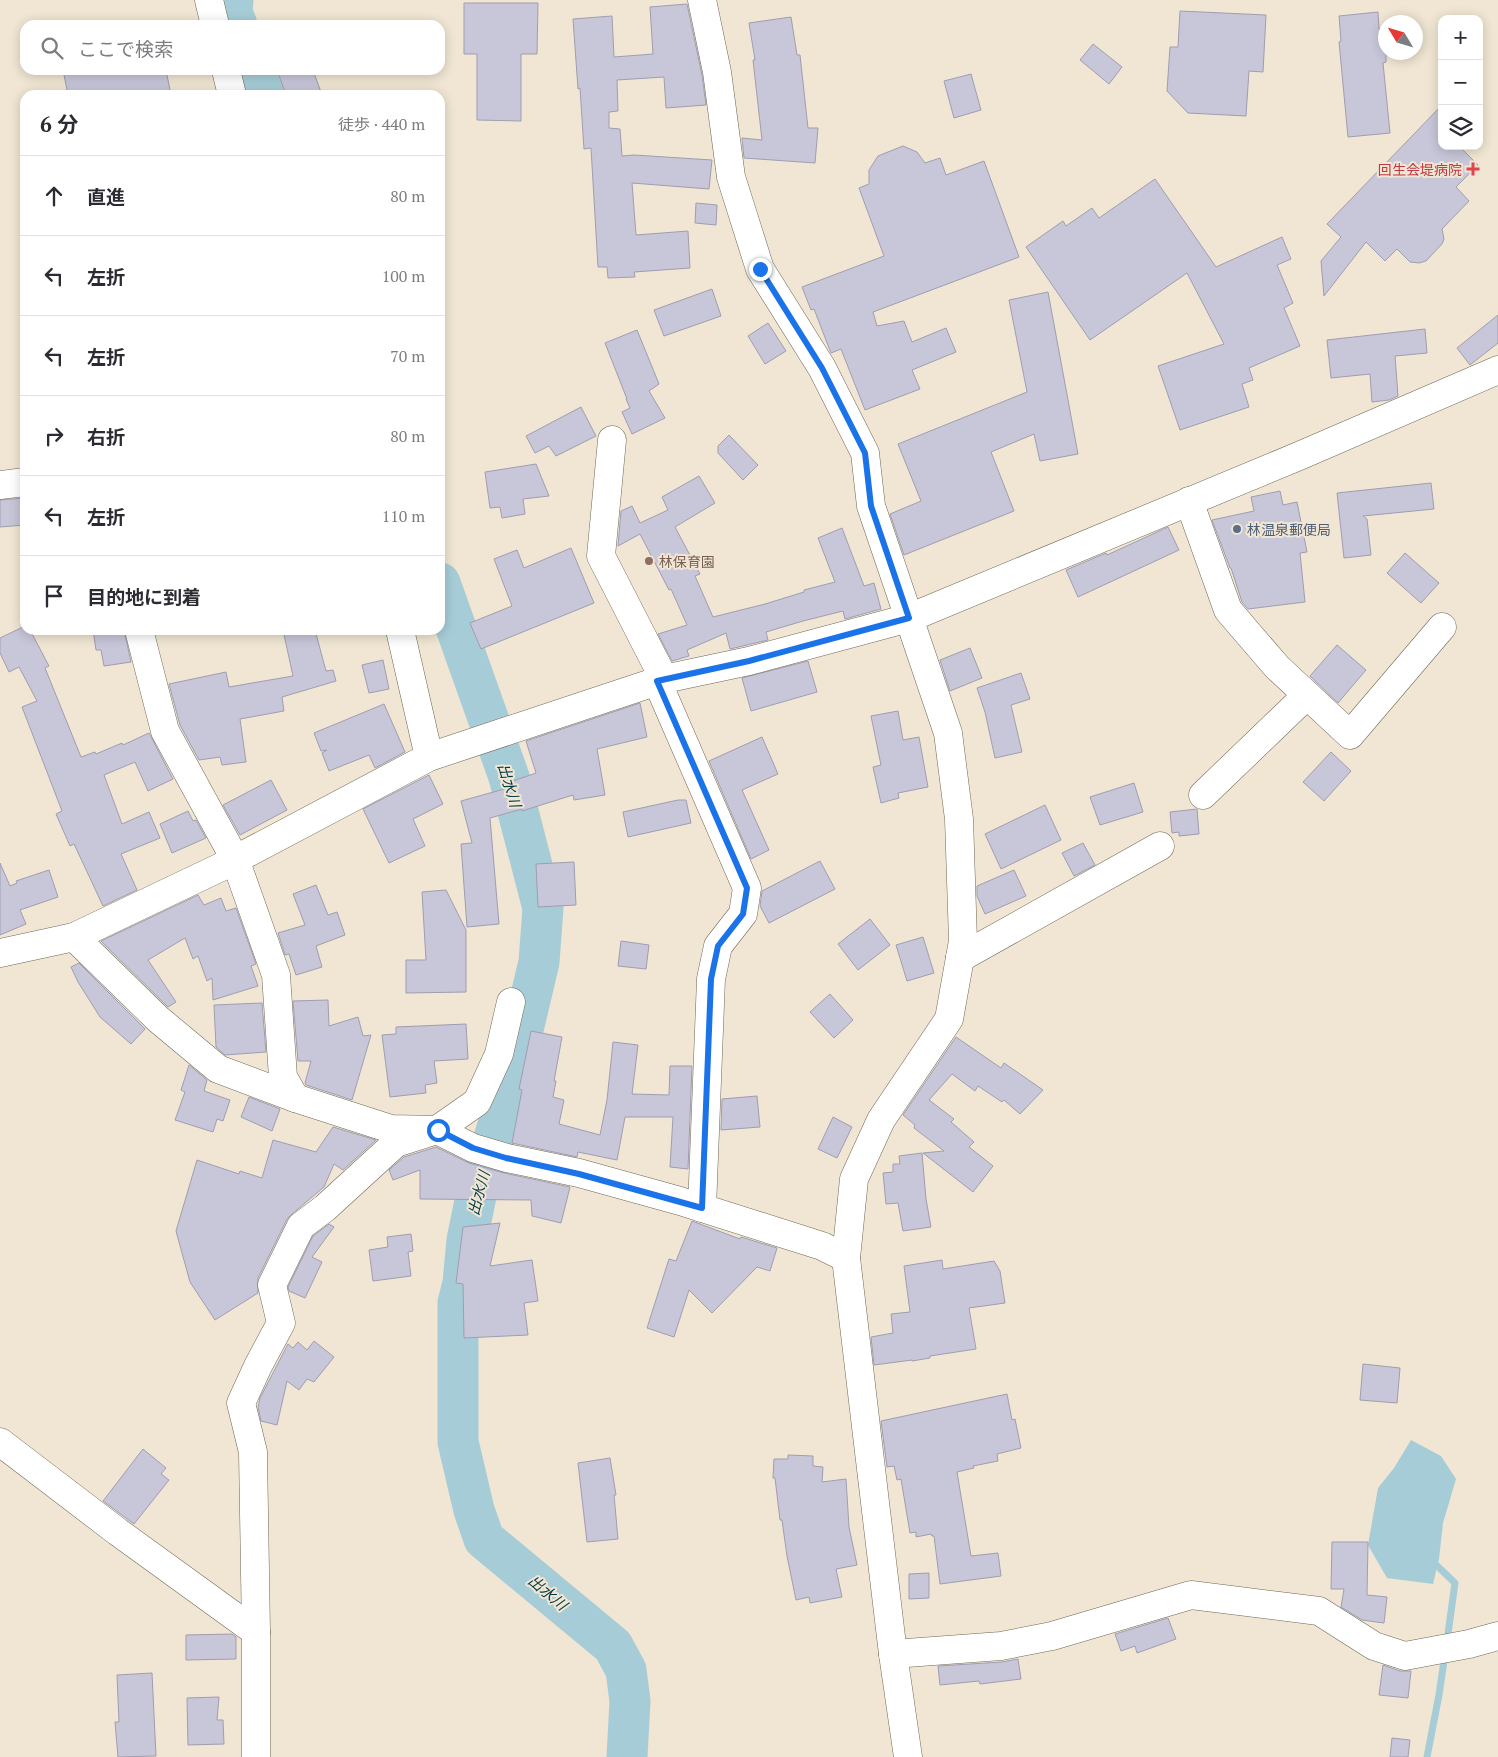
<!DOCTYPE html>
<html lang="ja">
<meta charset="utf-8">
<style>
body{margin:0;font-family:"PT Serif","Noto Sans JP",serif;background:#f2f2f3;color:#2b2b33}
.controls{position:absolute;right:15px;top:15px;display:grid;overflow:hidden;border-radius:10px;box-shadow:0 2px 12px #0003}
.controls button{width:45px;height:45px;display:grid;place-items:center;padding:0;border:0;border-bottom:1px solid #e1e1e2;background:#fff;color:#2b2b33;font:25px sans-serif}
.compass{position:absolute;left:1378px;top:15px;width:45px;height:45px;border-radius:50%;background:#fff;box-shadow:0 2px 12px #0003;rotate:308deg}
.stop{position:absolute;width:15px;height:15px;margin:-11px;border:4px solid #1a73e8;border-radius:50%;background:#fff}
.stop.end{background:#1a73e8;border-color:#fff;box-shadow:0 1px 5px #0008}
.list{margin:0;padding:0;list-style:none}
h2{display:flex;justify-content:space-between;align-items:center;height:65px;margin:0;padding:0 20px;font-size:21px}
h2 small{font-size:16px;font-weight:400;color:#7c7c81}
.list li{display:grid;grid-template-columns:32px 1fr auto;gap:15px;align-items:center;box-sizing:border-box;height:80px;padding:0 20px;border-top:1px solid #e1e1e2}
.list b{display:block;font-size:19px;white-space:nowrap}
.list em{font-size:16px;font-style:normal;color:#7c7c81}
.icon{flex:none;width:28px;height:28px;fill:none;stroke:currentColor;stroke-width:2;stroke-linecap:round;stroke-linejoin:round}
.map{position:relative;flex:none;width:1498px;height:1757px;overflow:hidden}
.search{position:absolute;background:#fff;box-shadow:0 2px 12px #0003;left:20px;top:20px;width:425px;height:55px;display:flex;align-items:center;gap:12px;box-sizing:border-box;padding:0 18px;border-radius:15px;color:#7c7c81;font-size:19px}
.panel{position:absolute;background:#fff;box-shadow:0 2px 12px #0003;left:20px;top:90px;width:425px;height:545px;border-radius:15px}
.map>svg:first-child{display:block}
.water{fill:#a6cdd7}
.lines{fill:none;stroke-linecap:round;stroke-linejoin:round}
.stream{stroke:#a6cdd7;stroke-width:7}
.river{stroke:#a6cdd7;stroke-width:41}
.building{fill:#c8c7da;stroke:#9f9db0}
.minor-casing{stroke:#6f6756;stroke-width:29}
.minor{stroke:#fff;stroke-width:28}
.route{stroke:#1a73e8;stroke-width:6}
.health-dot{fill:#e0444e;stroke:#f0e6d3;stroke-width:2}
.service-dot{fill:#5c6f8a;stroke:#f0e6d3;stroke-width:2}
.education-dot{fill:#8d6e63;stroke:#f0e6d3;stroke-width:2}
.labels{text-anchor:middle;dominant-baseline:central;stroke-width:4;stroke-linejoin:round;paint-order:stroke}
.health-label{font-size:14px;fill:#be3a42;stroke:#f0e6d3;text-anchor:end}
.service-label{font-size:14px;fill:#4e5e75;stroke:#f0e6d3;text-anchor:start}
.education-label{font-size:14px;fill:#785e54;stroke:#f0e6d3;text-anchor:start}
.water-label{font-size:15px;font-style:italic;fill:#003c47;stroke:#f0e6d3}
</style>
<div class="map">
<svg width="1498" height="1757" viewBox="0 0 1498 1757">
<rect width="100%" height="100%" fill="#f0e6d3"/>
<!-- water -->
<polygon class="water" points="1411,1440 1441,1456 1456,1479 1443,1523 1439,1559 1433,1584 1387,1578 1368,1545 1378,1488 1394,1468"/>
<g class="lines">
<!-- stream -->
<g class="stream">
<polyline points="1431,1560 1455,1583 1447,1641"/>
<polyline points="1427,1757 1439,1695 1445,1654"/>
</g>
<!-- river -->
<g class="river">
<polyline points="233,0 232,12 237,25"/>
<polyline points="254,70 264,95"/>
<polyline points="440,583 509,777 543,908 539,962 508,1093 476,1196 467,1240 463,1283 458,1303 458,1442 474,1510 484,1539 613,1646 626,1670 630,1701 627,1757"/>
</g>
</g>
<!-- building -->
<g class="building">
<polygon points="464,3 538,3 537,54 521,54 521,121 477,120 477,54 464,54"/>
<polygon points="687,4 702,75 706,105 666,108 664,77 617,80 618,111 609,112 609,128 620,129 622,156 634,155 712,160 709,189 632,183 636,235 688,231 690,268 634,272 635,277 608,278 607,267 598,267 591,148 584,149 580,88 578,89 573,19 612,16 614,57 653,54 650,7"/>
<polygon points="1180,11 1266,15 1263,72 1249,71 1246,116 1188,113 1167,91 1170,47 1178,47"/>
<polygon points="1378,12 1379,29 1386,29 1386,62 1383,63 1390,133 1348,137 1339,42 1341,41 1339,16"/>
<polygon points="791,17 797,55 800,55 808,128 818,128 815,163 744,158 742,138 762,140 753,60 755,60 749,23"/>
<polygon points="1093,44 1122,67 1109,84 1080,60"/>
<polygon points="63,70 166,70 171,95 68,95"/>
<polygon points="277,70 313,70 322,95 286,95"/>
<polygon points="971,74 981,110 954,118 944,81"/>
<polygon points="1442,105 1442,146 1459,146 1478,165 1456,187 1469,201 1442,229 1444,239 1442,244 1426,261 1419,263 1410,262 1397,249 1385,261 1366,242 1324,296 1321,261 1341,237 1327,224"/>
<polygon points="903,146 917,152 925,163 940,158 946,175 984,161 1019,257 873,312 877,326 904,321 912,342 946,328 956,352 912,370 920,389 865,410 841,349 831,353 814,309 811,310 802,287 884,256 859,188 869,184 869,170 878,156"/>
<polygon points="1155,179 1216,267 1282,237 1291,259 1277,265 1293,303 1284,308 1300,346 1249,368 1253,380 1242,384 1249,407 1180,430 1158,366 1224,344 1187,273 1090,340 1026,247 1063,221 1066,226 1092,208 1099,218"/>
<polygon points="696,203 717,205 716,225 695,223"/>
<polygon points="712,289 721,316 664,336 654,310"/>
<polygon points="1048,292 1078,454 1040,461 1034,434 991,452 1014,511 904,555 890,514 921,501 898,444 1027,392 1009,300"/>
<polygon points="1498,315 1498,343 1470,365 1457,348"/>
<polygon points="768,323 786,351 765,364 748,336"/>
<polygon points="1425,329 1427,353 1395,356 1398,396 1389,400 1372,402 1370,374 1331,378 1327,340"/>
<polygon points="637,330 659,384 649,391 665,418 632,434 622,412 630,408 626,399 627,399 605,343"/>
<polygon points="581,407 596,436 556,456 549,446 535,453 526,436"/>
<polygon points="729,435 758,465 743,480 718,453 718,446"/>
<polygon points="536,464 549,496 523,499 525,514 502,518 500,507 490,508 485,472"/>
<polygon points="699,476 715,503 675,527 700,574 695,576 713,617 765,604 804,592 804,590 835,582 818,538 842,528 864,586 874,583 881,609 845,619 843,611 803,621 766,632 768,640 730,649 726,633 687,650 689,656 672,661 658,634 687,625 671,589 669,590 640,534 618,546 621,511 632,506 640,523 668,510 662,497"/>
<polygon points="1431,483 1434,509 1363,516 1367,519 1371,555 1344,558 1337,493"/>
<polygon points="1280,491 1283,505 1297,502 1307,552 1300,553 1305,602 1248,609 1242,602 1231,568 1230,568 1212,520 1254,511 1251,497"/>
<polygon points="25,498 25,525 0,527 0,500"/>
<polygon points="1168,527 1179,550 1078,597 1066,570 1106,553 1107,555"/>
<polygon points="571,548 594,603 481,649 470,623 512,606 494,559 517,550 524,568"/>
<polygon points="1405,553 1439,583 1421,603 1387,573"/>
<polygon points="25,626 25,630 30,630 49,666 45,668 81,757 95,752 96,754 122,743 123,745 149,733 173,779 148,791 135,762 104,775 122,824 149,812 160,838 121,854 137,890 103,906 74,844 70,846 56,814 62,811 22,707 37,701 19,667 9,672 0,653 0,638"/>
<polygon points="93,630 124,630 131,662 104,666 101,650 96,650"/>
<polygon points="283,630 315,630 326,671 333,670 336,681 282,697 284,711 240,719 246,762 222,765 220,757 199,760 180,725 169,684 226,672 229,687 293,676"/>
<polygon points="1337,645 1366,670 1338,703 1310,676"/>
<polygon points="970,648 982,678 950,691 940,660"/>
<polygon points="383,660 389,689 369,693 362,665"/>
<polygon points="808,661 817,692 751,711 742,678"/>
<polygon points="1021,673 1030,699 1011,705 1022,752 995,758 985,712 977,688"/>
<polygon points="640,703 647,737 597,749 605,795 574,800 573,795 522,811 522,809 490,818 499,924 467,927 461,844 472,843 461,801 515,786 513,781 536,773 526,741"/>
<polygon points="384,704 405,752 375,768 369,755 329,771 322,753 327,750 321,751 314,733"/>
<polygon points="898,711 903,740 919,737 928,787 898,793 899,798 881,803 873,767 881,765 871,716"/>
<polygon points="762,737 778,774 742,790 769,850 751,859 709,761"/>
<polygon points="1331,752 1351,771 1324,801 1303,782"/>
<polygon points="429,775 443,804 413,819 425,846 389,863 363,809"/>
<polygon points="271,780 287,810 240,835 223,805"/>
<polygon points="1134,783 1143,812 1100,825 1090,797"/>
<polygon points="678,800 686,800 691,823 628,837 623,812"/>
<polygon points="1045,805 1061,840 1001,869 985,834"/>
<polygon points="1197,809 1199,834 1179,836 1179,832 1172,833 1170,812"/>
<polygon points="188,811 193,821 196,820 206,838 172,853 160,824"/>
<polygon points="1083,843 1095,865 1074,876 1062,853"/>
<polygon points="820,861 835,889 769,923 760,906 762,891"/>
<polygon points="574,862 576,905 538,907 536,864"/>
<polygon points="0,863 10,886 17,883 16,881 49,870 58,897 20,910 26,924 0,935"/>
<polygon points="1014,870 1026,896 985,914 977,896 977,886"/>
<polygon points="316,885 328,915 337,912 345,935 316,946 322,967 296,975 289,954 285,955 278,933 305,925 293,894"/>
<polygon points="446,890 466,930 466,992 406,993 406,960 426,960 422,892"/>
<polygon points="198,895 204,905 221,898 226,911 236,908 256,964 251,966 258,986 213,1000 212,978 207,981 198,956 193,959 185,938 148,960 176,1002 168,1007 101,941"/>
<polygon points="870,919 890,945 858,970 838,944"/>
<polygon points="923,937 934,973 907,981 896,945"/>
<polygon points="621,941 649,945 646,969 618,966"/>
<polygon points="79,963 145,1029 131,1044 100,1017 78,982 71,967"/>
<polygon points="830,994 853,1020 834,1038 810,1012"/>
<polygon points="328,1000 329,1026 358,1017 363,1036 371,1035 352,1100 306,1085 305,1083 311,1061 298,1061 293,1001"/>
<polygon points="262,1003 266,1052 225,1055 216,1047 214,1005"/>
<polygon points="466,1024 468,1059 434,1061 437,1083 425,1085 426,1093 390,1097 382,1035 396,1034 396,1027"/>
<polygon points="531,1031 562,1037 554,1081 556,1081 553,1097 564,1100 559,1124 600,1135 607,1100 613,1042 638,1045 632,1094 669,1095 670,1066 692,1066 688,1169 670,1167 673,1117 625,1117 617,1160 578,1152 577,1157 512,1143 522,1090 519,1089"/>
<polygon points="956,1037 1001,1068 1004,1063 1043,1090 1020,1114 1004,1100 1002,1102 978,1086 975,1091 952,1074 929,1100 954,1119 951,1122 974,1142 969,1147 993,1166 973,1192 923,1153 944,1151 914,1128 915,1125 903,1115"/>
<polygon points="189,1065 207,1080 204,1091 230,1100 223,1121 217,1119 213,1132 175,1120 185,1092 181,1090"/>
<polygon points="757,1096 760,1127 721,1130 722,1099"/>
<polygon points="249,1097 280,1109 272,1131 241,1117"/>
<polygon points="833,1117 852,1127 837,1158 818,1149"/>
<polygon points="333,1127 376,1140 343,1170 334,1164 324,1187 292,1214 287,1219 258,1278 258,1293 215,1320 190,1282 176,1231 197,1160 239,1174 240,1171 262,1178 273,1140 316,1152"/>
<polygon points="436,1147 469,1163 504,1173 570,1187 561,1223 532,1216 531,1200 420,1199 420,1170 393,1180 389,1170 404,1157"/>
<polygon points="922,1153 926,1199 931,1227 903,1231 898,1203 886,1204 883,1173 893,1172 893,1164 900,1164 899,1156"/>
<polygon points="692,1221 740,1239 741,1237 777,1248 770,1271 757,1267 712,1313 689,1290 674,1337 647,1328 669,1259 676,1261"/>
<polygon points="500,1223 490,1266 532,1260 538,1301 524,1303 528,1335 464,1338 463,1284 456,1283 463,1227"/>
<polygon points="329,1224 334,1227 312,1257 322,1262 305,1298 289,1291 288,1287 313,1236"/>
<polygon points="411,1234 413,1251 408,1252 411,1276 373,1281 369,1250 388,1247 387,1237"/>
<polygon points="942,1260 943,1269 994,1261 1000,1271 1005,1303 969,1308 976,1349 930,1356 930,1358 912,1361 912,1360 874,1365 871,1337 893,1333 891,1314 910,1312 904,1266"/>
<polygon points="314,1341 334,1357 314,1382 307,1379 299,1390 287,1381 277,1425 261,1421 258,1407 260,1398 288,1344 293,1348 298,1342 307,1350"/>
<polygon points="1363,1364 1400,1368 1397,1403 1360,1400"/>
<polygon points="1007,1394 1012,1420 1015,1419 1021,1448 997,1454 998,1461 973,1466 974,1468 957,1472 971,1556 998,1553 1001,1576 940,1584 934,1536 932,1536 931,1534 916,1537 916,1532 910,1533 901,1479 897,1480 894,1466 887,1467 881,1421"/>
<polygon points="143,1449 166,1468 161,1474 169,1480 134,1524 103,1501"/>
<polygon points="788,1455 813,1456 813,1466 823,1467 822,1482 846,1479 849,1527 857,1565 836,1569 842,1597 810,1603 809,1597 796,1600 787,1556 782,1520 780,1520 775,1478 773,1478 774,1459 788,1459"/>
<polygon points="610,1458 616,1495 614,1495 618,1539 587,1542 578,1463"/>
<polygon points="1332,1542 1368,1542 1367,1595 1387,1597 1384,1623 1362,1620 1341,1607 1344,1589 1331,1589"/>
<polygon points="929,1573 929,1598 909,1599 909,1574"/>
<polygon points="1168,1618 1176,1639 1137,1653 1135,1646 1121,1651 1115,1634"/>
<polygon points="232,1634 236,1637 236,1659 186,1660 186,1635"/>
<polygon points="1018,1659 1021,1679 980,1684 979,1681 940,1685 938,1666 1002,1662"/>
<polygon points="1383,1665 1400,1671 1411,1671 1408,1698 1379,1695"/>
<polygon points="152,1673 156,1756 118,1757 115,1722 119,1722 117,1675"/>
<polygon points="219,1697 217,1720 223,1720 224,1744 188,1745 187,1698"/>
<polygon points="1392,1738 1410,1740 1408,1757 1390,1757"/>
</g>
<g class="lines">
<!-- minor casing -->
<g class="minor-casing">
<g id="minor">
<polyline points="209,0 215,25"/>
<polyline points="702,0 717,72 731,177 760,269 822,368 865,453 871,506 948,733 959,819 963,941 949,1019 881,1120 854,1179 846,1258 893,1654 908,1757"/>
<polyline points="226,70 232,95"/>
<polyline points="612,440 601,556 664,679"/>
<polyline points="0,485 25,482"/>
<polyline points="1189,501 1228,610 1277,667 1350,735 1442,627"/>
<polyline points="139,630 165,731 235,859 276,975 283,1077 295,1098"/>
<polyline points="400,630 429,757"/>
<polyline points="657,681 747,888 743,914 718,946 711,979 702,1208"/>
<polyline points="1203,795 1307,695"/>
<polyline points="74,937 158,1019 218,1069 295,1098 391,1129 437,1130 477,1102 499,1054 511,1002"/>
<polyline points="0,953 74,937 221,867 429,757 664,679 749,661 909,618 1299,456 1498,370"/>
<polyline points="960,958 1160,846"/>
<polyline points="0,1442 118,1532 256,1632 256,1757"/>
<polyline points="256,1632 253,1452 241,1403 258,1366 281,1323 272,1285 301,1226 325,1208 396,1143 437,1130 473,1148 507,1158 579,1173 680,1201 822,1246 846,1258"/>
<polyline points="893,1654 1001,1646 1052,1636 1191,1595 1319,1611 1374,1646 1405,1656 1469,1644 1498,1636"/>
</g>
</g>
<!-- minor -->
<use href="#minor" class="minor"/>
</g>
<g class="lines">
<!-- route -->
<polyline class="route" points="438,1130 473,1148 506,1158 579,1174 702,1208 711,979 718,946 743,914 747,888 657,681 749,661 909,618 871,506 865,453 822,368 760,269"/>
</g>
<!-- markers -->
<path class="health-dot" d="M1470.5 161.5h5v5h5v5h-5v5h-5v-5h-5v-5h5z"/>
<circle class="service-dot" cx="1237" cy="529" r="5"/>
<circle class="education-dot" cx="649" cy="561" r="5"/>
<g class="labels">
<!-- health labels -->
<g class="health-label">
<text x="1462" y="169">回生会堤病院</text>
</g>
<!-- service labels -->
<g class="service-label">
<text x="1247" y="529">林温泉郵便局</text>
</g>
<!-- education labels -->
<g class="education-label">
<text x="659" y="561">林保育園</text>
</g>
<!-- water labels -->
<g class="water-label">
<text transform="translate(510 785) rotate(73)">出水川</text>
<text transform="translate(478 1193) rotate(-75)">出水川</text>
<text transform="translate(548 1592) rotate(40)">出水川</text>
</g>
</g>
</svg>
<div class="controls">
<button>+</button>
<button>−</button>
<button><svg class="icon" aria-label="layers" viewBox="0 0 24 24"><path d="M12 4l9 5-9 5-9-5zM3 14l9 5 9-5"/></svg></button>
</div>
<svg class="compass" viewBox="-18 -18 36 36"><path d="M0-13l5 13h-10z" fill="#e53935"/><path d="M0 13l5-13h-10z" fill="#7c7c81"/></svg>
<div class="stop" style="left:438px;top:1130px"></div>
<div class="stop end" style="left:760px;top:269px"></div>
<div class="search"><svg class="icon" aria-label="search" viewBox="0 0 24 24"><circle cx="10" cy="10" r="6"/><path d="M15 15l6 6"/></svg>ここで検索</div>
<section class="panel">
<h2>6 分<small>徒歩 · 440 m</small></h2>
<ul class="list">
<li><svg class="icon" aria-label="ahead" viewBox="0 0 24 24"><path d="M12 20V5M6 11l6-6 6 6"/></svg><div><b>直進</b></div><em>80 m</em></li>
<li><svg class="icon" aria-label="left" viewBox="0 0 24 24"><path d="M17 20v-9H6M10 6l-5 5 5 5"/></svg><div><b>左折</b></div><em>100 m</em></li>
<li><svg class="icon" aria-label="left" viewBox="0 0 24 24"><path d="M17 20v-9H6M10 6l-5 5 5 5"/></svg><div><b>左折</b></div><em>70 m</em></li>
<li><svg class="icon" aria-label="right" viewBox="0 0 24 24"><path d="M7 20v-9h11M14 6l5 5-5 5"/></svg><div><b>右折</b></div><em>80 m</em></li>
<li><svg class="icon" aria-label="left" viewBox="0 0 24 24"><path d="M17 20v-9H6M10 6l-5 5 5 5"/></svg><div><b>左折</b></div><em>110 m</em></li>
<li><svg class="icon" aria-label="arrive" viewBox="0 0 24 24"><path d="M6 21V4h12l-3 4 3 4H6"/></svg><div><b>目的地に到着</b></div></li>
</ul>
</section>
</div>
